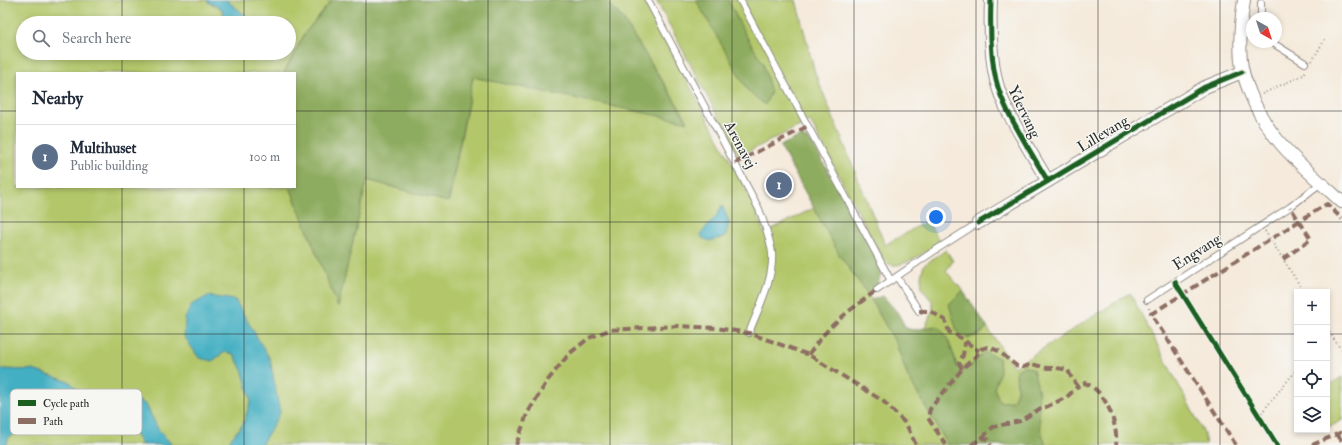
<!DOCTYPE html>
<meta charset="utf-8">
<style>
body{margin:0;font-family:"IM FELL Double Pica",serif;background:#f2f2f3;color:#1f2937}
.controls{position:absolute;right:12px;bottom:12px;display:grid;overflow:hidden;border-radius:0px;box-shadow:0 2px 6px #0003}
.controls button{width:36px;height:36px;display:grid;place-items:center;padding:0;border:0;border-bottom:1px solid #e0e1e3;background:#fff;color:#1f2937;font:20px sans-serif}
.compass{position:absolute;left:1246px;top:12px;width:36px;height:36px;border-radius:50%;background:#fff;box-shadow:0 2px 6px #0003;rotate:141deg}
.you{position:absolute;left:936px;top:217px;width:14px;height:14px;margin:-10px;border:3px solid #fff;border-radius:50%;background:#1a73e8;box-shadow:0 0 0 6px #1a73e833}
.badge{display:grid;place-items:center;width:26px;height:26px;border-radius:50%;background:#c8321e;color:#fff;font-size:13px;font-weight:700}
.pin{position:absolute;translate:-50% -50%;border:2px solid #fff;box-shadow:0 1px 4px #0006}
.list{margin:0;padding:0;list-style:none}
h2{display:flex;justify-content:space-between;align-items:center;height:52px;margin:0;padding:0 16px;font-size:17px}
h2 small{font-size:13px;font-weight:400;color:#747a83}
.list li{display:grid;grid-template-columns:26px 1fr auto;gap:12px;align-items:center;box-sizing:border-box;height:64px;padding:0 16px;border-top:1px solid #e0e1e3}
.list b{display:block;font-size:15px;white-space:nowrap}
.list p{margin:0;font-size:13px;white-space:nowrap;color:#747a83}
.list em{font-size:13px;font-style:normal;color:#747a83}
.icon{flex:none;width:22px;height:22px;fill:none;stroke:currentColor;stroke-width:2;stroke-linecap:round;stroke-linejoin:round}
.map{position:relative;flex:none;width:1342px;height:445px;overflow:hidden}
.search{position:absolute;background:#fff;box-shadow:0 2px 6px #0003;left:16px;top:16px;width:280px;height:44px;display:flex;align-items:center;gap:10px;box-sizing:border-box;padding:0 14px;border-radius:22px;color:#747a83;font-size:15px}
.panel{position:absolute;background:#fff;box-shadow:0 2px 6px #0003;left:16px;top:72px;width:280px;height:116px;border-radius:0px}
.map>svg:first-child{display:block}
.green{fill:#b3c76b;stroke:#6f794b}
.forest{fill:#8eac5f;stroke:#5c6c45}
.water{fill:#43afc2;stroke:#376d76}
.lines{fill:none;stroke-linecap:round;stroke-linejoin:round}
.service-casing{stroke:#908a83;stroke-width:8}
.minor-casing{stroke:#908a83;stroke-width:14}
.path{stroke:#908a83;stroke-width:2;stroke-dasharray:1 3;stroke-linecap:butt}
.service{stroke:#fff;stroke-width:6}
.minor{stroke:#fff;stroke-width:12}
.quiet{stroke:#8d6e63;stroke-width:4;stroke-dasharray:8 4;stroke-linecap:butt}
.cycleway-casing{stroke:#f6f6f2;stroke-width:8}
.cycleway{stroke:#1b5e20;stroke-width:5}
.grid{fill:none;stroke:#2b2b2b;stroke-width:1;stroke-opacity:0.55}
.labels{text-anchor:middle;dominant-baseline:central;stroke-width:3;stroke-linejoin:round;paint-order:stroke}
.street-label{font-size:15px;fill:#2b2b2b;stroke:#f6f6f2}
.key{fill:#f6f6f2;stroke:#b9b9b6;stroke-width:1}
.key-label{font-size:11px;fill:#2b2b2b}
</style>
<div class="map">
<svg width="1342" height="445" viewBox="0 0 1342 445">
<rect width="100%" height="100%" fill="#f6f6f2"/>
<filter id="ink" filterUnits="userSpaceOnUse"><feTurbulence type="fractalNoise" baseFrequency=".025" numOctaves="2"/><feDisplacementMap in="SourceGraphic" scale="8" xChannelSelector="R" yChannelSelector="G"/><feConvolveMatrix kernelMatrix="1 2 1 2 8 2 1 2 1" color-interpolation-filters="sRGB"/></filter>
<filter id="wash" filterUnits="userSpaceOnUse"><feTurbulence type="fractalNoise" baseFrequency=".012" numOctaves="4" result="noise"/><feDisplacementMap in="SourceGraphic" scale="16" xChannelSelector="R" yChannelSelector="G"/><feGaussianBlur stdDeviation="0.9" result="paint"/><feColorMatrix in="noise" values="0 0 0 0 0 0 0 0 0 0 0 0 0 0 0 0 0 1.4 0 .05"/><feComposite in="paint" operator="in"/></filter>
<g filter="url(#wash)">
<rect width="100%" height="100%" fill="#f5eadb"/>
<!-- green -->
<g class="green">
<polygon points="0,0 206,0 208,2 221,8 227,23 23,23 23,53 289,53 289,23 251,23 245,15 226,0 332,0 305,33 284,73 17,73 17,187 290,187 338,306 367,180 449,201 473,77 688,121 621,16 604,0 643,0 753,202 764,233 814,208 840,256 868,294 896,343 908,377 948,445 261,445 280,413 235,300 212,361 225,352 234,354 243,372 251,400 243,424 226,445 172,445 158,429 146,405 131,396 98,400 84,397 69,382 33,370 0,369"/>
<path d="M656,0H796L815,73L885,245L927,221L940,241C929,249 901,272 887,263C884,261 882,256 880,253L810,121L739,156Z"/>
<polygon points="946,250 953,261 946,271 963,291 949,304 968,338 980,335 987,327 1014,367 1130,293 1204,433 1206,445 1046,445 1040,428 1038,388 1017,371 1017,392 1013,401 1000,402 994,388 1000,371 957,367 954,355 937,326 925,328 933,309 932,301 922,289 921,276 924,265"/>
<polygon points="1342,377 1342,420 1330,427 1327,422 1327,386"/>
<polygon points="116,425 135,434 142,445 6,445 9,437 25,429 96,427"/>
</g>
<!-- forest -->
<g class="forest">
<polygon points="332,0 604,0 621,16 688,122 473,77 448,202 367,180 338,307 290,187 295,187 295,73 284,73 305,33"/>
<polygon points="696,0 728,0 745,34 763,63 771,92 765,105 748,91"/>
<polygon points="801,136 805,138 812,143 853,215 882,269 877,287 868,294 840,256 780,146"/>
<path d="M963,291L987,327C978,337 972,339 958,335L949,304Z"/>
<path d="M883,296L897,312L906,328L913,330L937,326C949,335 953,353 957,367H969L984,352L999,358L1000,371L994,388L1000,402L1013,401L1017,392L1016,371L1023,366L1033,369L1038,388L1040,428L1046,445H948L908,377L896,343L871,300Z"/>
</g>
<!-- water -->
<g class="water">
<polygon points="206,0 226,0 245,15 251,23 227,23 221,8 208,2"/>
<polygon points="722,205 729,222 725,237 710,241 702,238 701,233 716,217"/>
<polygon points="208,296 235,300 270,359 280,413 261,445 226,445 243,424 251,400 243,372 234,354 225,352 212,361 199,358 184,336 185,319 191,305"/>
<polygon points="0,369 33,370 70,382 84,397 98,400 131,396 146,405 158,429 172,445 142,445 135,434 116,425 96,427 25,429 9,437 6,445 0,445"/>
</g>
</g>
<g filter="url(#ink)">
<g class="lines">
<!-- service casing -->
<g class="service-casing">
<g id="service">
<path d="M648,0L759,209C764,223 770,238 772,253C774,279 758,309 749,333"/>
<polyline points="740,0 891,281"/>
<polyline points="1261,18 1261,3"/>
<polyline points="1271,42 1305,63"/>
<polyline points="897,277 919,311"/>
<polyline points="877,290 934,251 978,223"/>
<polyline points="1147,300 1290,207 1321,183"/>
</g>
</g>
<!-- minor casing -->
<g class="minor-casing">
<g id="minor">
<path d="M991,0C990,26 990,54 996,80C1002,104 1015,125 1027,146C1034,158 1041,170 1048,181"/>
<path d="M1244,0C1241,20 1239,40 1241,61C1242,72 1246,83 1250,93C1269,142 1305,168 1342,202"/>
<polyline points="978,223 1205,87 1242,72"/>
</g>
</g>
<!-- path -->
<g class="path">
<polyline points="1312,61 1325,39"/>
<polyline points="1262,94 1303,75 1306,71"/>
<polyline points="1265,231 1304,292"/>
<polyline points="1149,308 1151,314"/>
<polyline points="1327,329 1342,351"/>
<polyline points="1259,416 1297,369"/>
</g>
<!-- service -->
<use href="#service" class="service"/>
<!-- minor -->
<use href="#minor" class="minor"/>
<!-- quiet -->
<g class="quiet">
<polyline points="735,163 808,126"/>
<polyline points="1283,259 1311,239 1290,207"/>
<path d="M919,311H930L945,320L949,332C961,336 969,345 979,351"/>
<path d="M809,355C812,350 816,344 820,339C835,320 857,305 877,290"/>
<polyline points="962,369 959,363 963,355 965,342"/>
<polyline points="1337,434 1342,441"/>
<polyline points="982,438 993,427 1020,421 1041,408 1046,407 1067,397 1078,386"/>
<polyline points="516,445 527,414 548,380 569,354 589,338 609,330 678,326 716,328 749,333 809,355 883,401 906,424 916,445"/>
<path d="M946,445L928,418L930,409L962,369L976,356L981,349L988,347L999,351L1009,360L1017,366L1024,367L1032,364L1047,368H1057L1068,370L1072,379L1078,386L1085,383C1089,385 1093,387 1096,390C1109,401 1118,428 1116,445"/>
<polyline points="971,445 982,438 988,439 991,445"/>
<polyline points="1236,445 1151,314 1320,208 1327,204 1342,219"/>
<polyline points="1312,445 1342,432"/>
</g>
<!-- cycleway casing -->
<g class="cycleway-casing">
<g id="cycleway">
<path d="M991,0C990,26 990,54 996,80C1002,104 1015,125 1027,146C1034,158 1041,170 1048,181"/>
<polyline points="978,223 1205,87 1242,72"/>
<polyline points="1175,282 1277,445"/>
</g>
</g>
<!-- cycleway -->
<use href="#cycleway" class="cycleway"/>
</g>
</g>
<!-- grid -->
<path class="grid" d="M122,0V23M244,0V23M366,0V445M488,0V445M610,0V445M732,0V445M854,0V445M976,0V445M1098,0V445M1220,0V445M122,53V73M244,53V73M0,111H17M295,111H1342M122,187V445M244,187V445M0,222H1342M0,334H1297M1327,334H1342"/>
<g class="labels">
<!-- street labels -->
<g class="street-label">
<text transform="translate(1024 112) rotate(64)">Ydervang</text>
<text transform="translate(1103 134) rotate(-31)">Lillevang</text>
<text transform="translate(740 145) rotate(62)">Arenavej</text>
<text transform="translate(1197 252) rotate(-33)">Engvang</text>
</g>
</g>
<!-- legend -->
<rect x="10" y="389" width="132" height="46" rx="6" class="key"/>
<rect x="18" y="400" width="18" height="6" fill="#1b5e20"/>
<rect x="18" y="418" width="18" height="6" fill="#8d6e63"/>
<g class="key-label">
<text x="43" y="407">Cycle path</text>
<text x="43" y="425">Path</text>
</g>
</svg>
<div class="controls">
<button>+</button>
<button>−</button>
<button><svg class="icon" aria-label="locate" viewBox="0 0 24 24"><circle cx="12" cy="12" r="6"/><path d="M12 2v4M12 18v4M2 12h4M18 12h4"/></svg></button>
<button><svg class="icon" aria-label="layers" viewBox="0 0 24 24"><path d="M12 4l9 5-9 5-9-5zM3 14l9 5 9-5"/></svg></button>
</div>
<svg class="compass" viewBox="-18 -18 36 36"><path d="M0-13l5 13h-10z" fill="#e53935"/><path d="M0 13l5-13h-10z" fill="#747a83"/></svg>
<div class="you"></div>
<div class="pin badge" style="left:779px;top:185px;background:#5c6f8a">1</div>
<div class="search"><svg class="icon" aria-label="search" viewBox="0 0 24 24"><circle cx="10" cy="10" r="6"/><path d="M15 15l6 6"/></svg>Search here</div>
<section class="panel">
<h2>Nearby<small></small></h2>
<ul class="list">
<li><span class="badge" style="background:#5c6f8a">1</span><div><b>Multihuset</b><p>Public building</p></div><em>100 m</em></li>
</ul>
</section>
</div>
